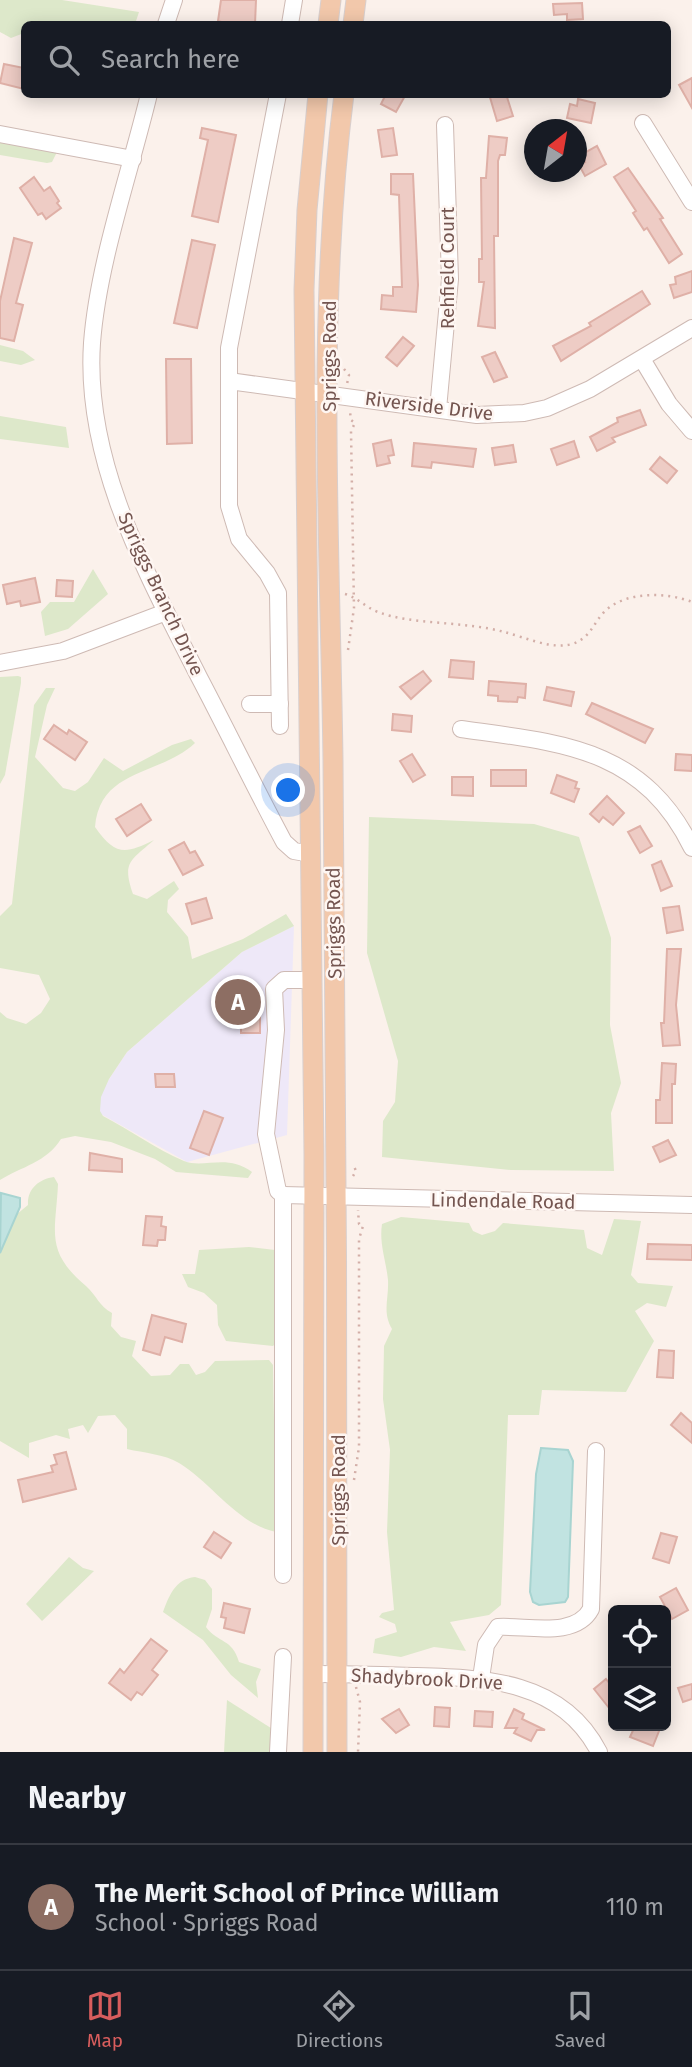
<!DOCTYPE html>
<meta charset="utf-8">
<style>
body{margin:0;font-family:"Fira Sans",sans-serif;background:#20242c;color:#f1f3f6}
.controls{position:absolute;right:21px;bottom:21px;display:grid;overflow:hidden;border-radius:10px;box-shadow:0 4px 18px #0003}
.controls button{width:63px;height:63px;display:grid;place-items:center;padding:0;border:0;border-bottom:2px solid #363941;background:#171b24;color:#f1f3f6;font:35px sans-serif}
.compass{position:absolute;left:524px;top:119px;width:63px;height:63px;border-radius:50%;background:#171b24;box-shadow:0 4px 18px #0003;rotate:31deg}
.you{position:absolute;left:289px;top:791px;width:24px;height:24px;margin:-18px;border:5px solid #fff;border-radius:50%;background:#1a73e8;box-shadow:0 0 0 10px #1a73e833}
.badge{display:grid;place-items:center;width:46px;height:46px;border-radius:50%;background:#d85d5d;color:#fff;font-size:23px;font-weight:700}
.pin{position:absolute;translate:-50% -50%;border:4px solid #fff;box-shadow:0 2px 7px #0006}
.list{margin:0;padding:0;list-style:none}
h2{display:flex;justify-content:space-between;align-items:center;height:91px;margin:0;padding:0 28px;font-size:30px}
h2 small{font-size:23px;font-weight:400;color:#9ea1a6}
.list li{display:grid;grid-template-columns:46px 1fr auto;gap:21px;align-items:center;box-sizing:border-box;height:126px;padding:0 28px;border-top:2px solid #363941}
.list b{display:block;font-size:26px;white-space:nowrap}
.list p{margin:0;font-size:23px;white-space:nowrap;color:#9ea1a6}
.list em{font-size:23px;font-style:normal;color:#9ea1a6}
.icon{flex:none;width:38px;height:38px;fill:none;stroke:currentColor;stroke-width:2;stroke-linecap:round;stroke-linejoin:round}
.map{position:relative;flex:none;width:692px;height:1752px;overflow:hidden}
.search{position:absolute;background:#171b24;box-shadow:0 4px 18px #0003;left:21px;right:21px;top:21px;height:77px;display:flex;align-items:center;gap:18px;box-sizing:border-box;padding:0 24px;border-radius:10px;color:#9ea1a6;font-size:26px}
.sheet{height:217px;background:#171b24}
nav{display:flex;justify-content:space-around;align-items:center;box-sizing:border-box;height:98px;border-top:2px solid #363941;background:#171b24;font-size:19px;color:#9ea1a6}
nav a{display:grid;justify-items:center;gap:4px}
nav .on{color:#d85d5d}
.map>svg:first-child{display:block}
.education{fill:#eee8f8}
.green{fill:#dde8ca}
.water{fill:#c1e3e1;stroke:#a8d4d1;stroke-width:2}
.building{fill:#eeccc5;stroke:#dfb0a7;stroke-width:2}
.lines{fill:none;stroke-linecap:round;stroke-linejoin:round}
.minor-casing{stroke:#cebab4;stroke-width:18}
.major-casing{stroke:#d8cfce;stroke-width:21}
.path{stroke:#d3afa8;stroke-width:2.5;stroke-dasharray:2 5;stroke-linecap:butt}
.minor{stroke:#fff;stroke-width:16}
.major{stroke:#f2c8ab;stroke-width:19}
.labels{text-anchor:middle;dominant-baseline:central;stroke-width:5;stroke-linejoin:round;paint-order:stroke}
.street-label{font-size:19px;fill:#745550;stroke:#fef6f2}
</style>
<div class="map">
<svg width="692" height="1752" viewBox="0 0 692 1752">
<rect width="100%" height="100%" fill="#fbf1eb"/>
<!-- education -->
<polygon class="education" points="294,926 287,1135 187,1162 90,1108 127,1052 242,952"/>
<!-- green -->
<g class="green">
<polygon points="0,0 62,0 139,12 135,24 24,24 24,33 11,38 0,32"/>
<polygon points="0,141 57,152 52,162 47,163 0,155"/>
<polygon points="0,345 23,351 35,360 21,365 0,361"/>
<polygon points="0,416 66,427 69,448 0,439"/>
<polygon points="93,569 108,594 68,629 45,636 41,612 50,602 74,602"/>
<polygon points="18,676 21,677 21,683 5,775 0,784 0,677"/>
<path d="M46,688H55L47,705L35,757L63,788L75,791L88,782L104,758L123,771L172,745L191,739L195,743C160,776 100,768 95,827C115,855 124,855 154,840C130,861 122,862 133,894L147,899L174,881L179,889L168,900L167,912L188,937L192,959L243,939L286,914L294,926L242,952L127,1052L109,1079L101,1097L100,1111L103,1116C130,1130 156,1149 184,1161C204,1169 227,1153 252,1172L248,1178L176,1172L155,1159L111,1142L75,1136L61,1139C47,1162 21,1167 0,1180V1012L7,1018L26,1024L41,1013L50,999L39,975L0,968V916L12,904L34,705Z"/>
<polygon points="369,817 534,824 579,837 611,938 610,1025 621,1083 611,1113 614,1171 511,1170 382,1157 383,1121 395,1102 398,1061 367,953"/>
<path d="M54,1177L58,1184C56,1231 44,1251 86,1286C97,1296 99,1306 112,1313L111,1326L121,1337L136,1341L132,1356L151,1376L170,1375L180,1364H189L196,1375L205,1372L215,1361L269,1360L273,1365L276,1532C237,1524 212,1483 179,1463C164,1454 144,1453 127,1449V1429L115,1415L98,1416L88,1433L83,1425L68,1429L70,1439L56,1435L29,1443V1458L0,1441V1253L17,1214L28,1205C27,1189 39,1179 54,1177Z"/>
<path d="M401,1217L469,1223L473,1231L482,1235L495,1231L503,1223L584,1230L587,1248L602,1255L614,1219L641,1221L631,1275L638,1283L673,1286L666,1307L647,1303L635,1311L654,1341L626,1392L542,1390L539,1415H508L501,1605L489,1615L450,1622L466,1651L434,1647L401,1657L373,1653L375,1639L397,1632L395,1624L379,1617L382,1613L394,1610L387,1532L390,1450L383,1399L384,1346L392,1329C382,1312 389,1299 388,1280C386,1260 379,1244 382,1224Z"/>
<polygon points="249,1247 275,1250 278,1255 277,1342 273,1346 226,1341 218,1325 217,1305 204,1293 188,1287 182,1274 195,1274 199,1250"/>
<polygon points="69,1557 83,1568 94,1571 42,1621 26,1604"/>
<path d="M195,1577L205,1580L212,1589V1609L206,1627C219,1644 232,1638 239,1662L261,1669L256,1682L258,1698L231,1675L203,1640L163,1612C169,1596 175,1579 195,1577Z"/>
<polygon points="227,1700 274,1730 272,1752 224,1752"/>
</g>
<!-- water -->
<g class="water">
<polygon points="1,1193 20,1198 20,1207 0,1253"/>
<polygon points="541,1448 568,1450 573,1461 568,1597 565,1602 539,1605 533,1602 530,1592 536,1474"/>
</g>
<!-- building -->
<g class="building">
<polygon points="221,0 256,0 255,24 228,24 218,21"/>
<polygon points="582,3 583,19 567,20 567,14 554,15 553,4"/>
<polygon points="4,64 24,68 24,89 0,83"/>
<polygon points="692,78 692,108 679,85"/>
<polygon points="386,94 406,94 396,112 381,104"/>
<polygon points="489,94 506,94 513,116 497,121"/>
<polygon points="578,99 595,103 591,123 567,118 570,104 577,106"/>
<polygon points="202,128 236,135 218,222 192,216 208,140 200,138"/>
<polygon points="393,128 397,155 382,157 378,130"/>
<polygon points="489,136 507,138 505,155 500,155 498,161 498,236 494,236 495,328 478,326 484,282 479,282 479,259 482,259 481,178 486,178"/>
<polygon points="597,146 606,164 585,176 579,165 585,162 581,155"/>
<polygon points="628,168 663,218 660,219 682,254 669,263 647,228 644,230 633,213 636,211 614,177"/>
<polygon points="391,174 413,174 418,285 416,312 381,309 382,295 393,296 393,287 402,287 399,195 391,194"/>
<polygon points="34,177 44,191 50,187 59,201 57,203 61,208 46,219 42,213 38,215 20,188"/>
<polygon points="14,238 32,243 16,303 23,305 14,341 0,338 0,301"/>
<polygon points="192,240 215,245 197,328 174,323"/>
<polygon points="692,271 692,292 674,298 670,285 676,284 675,277"/>
<polygon points="642,291 650,304 561,361 553,346 591,326 589,323"/>
<polygon points="403,337 414,346 397,366 386,357"/>
<polygon points="495,352 507,377 494,382 482,357"/>
<polygon points="166,359 191,359 192,443 167,444"/>
<polygon points="640,410 646,425 612,438 615,442 597,451 590,437 618,422 617,418"/>
<polygon points="391,440 394,455 388,456 390,463 377,466 373,444"/>
<polygon points="574,441 579,457 557,465 551,449"/>
<polygon points="414,443 476,449 473,467 432,462 431,468 412,466"/>
<polygon points="513,445 516,462 495,465 492,448"/>
<polygon points="660,457 677,471 667,483 650,469"/>
<polygon points="35,578 40,602 21,606 20,601 7,604 3,585"/>
<polygon points="57,580 73,581 72,597 56,596"/>
<polygon points="451,660 474,662 473,679 449,677"/>
<polygon points="423,671 431,681 411,699 400,687"/>
<polygon points="489,681 526,684 525,698 518,697 517,702 498,701 498,696 488,695"/>
<polygon points="547,687 574,692 571,706 544,700"/>
<polygon points="592,703 653,729 645,743 586,714"/>
<polygon points="393,714 412,716 411,732 392,730"/>
<polygon points="54,725 67,734 69,730 87,742 75,760 44,739"/>
<polygon points="412,754 425,775 413,782 400,761"/>
<polygon points="676,754 692,755 692,771 675,770"/>
<rect x="491" y="770" width="35" height="16"/>
<polygon points="557,775 577,782 575,788 579,789 574,802 551,793"/>
<polygon points="452,777 473,777 473,796 452,795"/>
<polygon points="607,796 624,813 613,825 603,817 599,822 590,814"/>
<polygon points="141,804 151,820 127,836 116,819"/>
<polygon points="640,826 652,846 640,853 628,832"/>
<polygon points="184,842 190,853 195,851 203,865 183,875 169,850"/>
<polygon points="661,861 672,886 661,891 652,865"/>
<polygon points="206,898 212,918 192,924 186,904"/>
<polygon points="679,906 683,930 667,933 663,908"/>
<polygon points="667,949 681,949 676,1005 680,1045 663,1046 661,1023 664,1023"/>
<rect x="241" y="992" width="19" height="41"/>
<polygon points="662,1063 676,1064 675,1084 672,1084 672,1123 656,1123 656,1100 660,1100"/>
<polygon points="155,1074 174,1074 175,1087 156,1087"/>
<polygon points="204,1111 223,1118 209,1155 190,1148"/>
<polygon points="668,1140 676,1155 660,1162 653,1147"/>
<polygon points="90,1153 122,1159 122,1172 89,1170"/>
<polygon points="146,1216 162,1217 161,1226 166,1227 165,1240 158,1240 157,1246 143,1245"/>
<polygon points="648,1244 692,1245 692,1260 647,1259"/>
<polygon points="152,1315 186,1324 182,1342 165,1337 160,1355 143,1350"/>
<polygon points="659,1350 674,1351 673,1378 657,1377"/>
<polygon points="681,1413 692,1423 692,1443 671,1425"/>
<polygon points="66,1452 76,1489 23,1502 18,1480 53,1472 51,1466 57,1464 54,1455"/>
<polygon points="214,1532 231,1543 221,1558 204,1547"/>
<polygon points="661,1533 677,1537 669,1563 653,1558"/>
<polygon points="676,1588 688,1610 672,1619 660,1597"/>
<polygon points="224,1603 250,1609 244,1633 224,1628 226,1618 221,1617"/>
<polygon points="151,1639 167,1651 152,1670 158,1675 142,1695 137,1692 131,1700 109,1683 120,1669 124,1673"/>
<polygon points="606,1679 613,1688 613,1713 594,1689"/>
<polygon points="692,1684 692,1699 683,1702 678,1688"/>
<polygon points="435,1707 450,1708 449,1727 434,1726"/>
<polygon points="399,1709 409,1725 396,1733 382,1719"/>
<polygon points="514,1709 524,1714 522,1719 545,1730 537,1730 531,1741 514,1733 517,1728 505,1728"/>
<polygon points="475,1711 493,1712 492,1727 474,1726"/>
<polygon points="635,1726 661,1726 653,1746 630,1737"/>
</g>
<g class="lines">
<!-- minor casing -->
<g class="minor-casing">
<g id="minor">
<polyline points="166,24 174,0"/>
<polyline points="290,24 294,0"/>
<path d="M149,94C130,173 98,263 92,343C84,462 147,574 199,677C228,732 255,788 284,842L294,851L311,854"/>
<polyline points="278,94 229,348 229,506 239,539 267,573 278,593 280,726"/>
<polyline points="643,123 692,202"/>
<polyline points="0,134 133,159"/>
<polyline points="642,359 669,404 692,431"/>
<polyline points="229,381 477,415 524,413 547,408 590,389 692,328"/>
<polyline points="438,409 450,279 445,125"/>
<polyline points="0,663 63,651 166,612"/>
<polyline points="250,704 280,704"/>
<path d="M461,729C561,743 642,747 692,848"/>
<polyline points="283,1195 278,1191 266,1134 276,1030 274,989 284,980 313,980"/>
<polyline points="283,1575 283,1195 692,1205"/>
<path d="M313,1674C347,1674 381,1675 416,1676C486,1678 562,1680 599,1752"/>
<path d="M481,1678L486,1645L498,1627C526,1625 575,1639 591,1609L596,1451"/>
<polyline points="278,1752 283,1657"/>
</g>
</g>
<!-- major casing -->
<g class="major-casing">
<g id="major">
<polyline points="328,24 331,0"/>
<polyline points="353,24 356,0"/>
<polyline points="313,1752 314,1155 304,290 307,210 318,94"/>
<path d="M337,1752C338,1421 336,1091 333,760C330,539 316,315 344,94"/>
</g>
</g>
<!-- path -->
<g class="path">
<polyline points="344,369 349,375 347,384"/>
<path d="M345,594C358,598 365,607 378,612C411,625 466,621 504,632C525,637 551,650 572,644C591,638 593,623 605,611C626,591 667,592 692,602"/>
<polyline points="348,650 354,608 351,431 355,423 351,420 350,412"/>
<polyline points="353,1176 356,1171 353,1164"/>
<polyline points="354,1480 359,1447 359,1239 363,1226 359,1224 358,1210"/>
<polyline points="356,1687 360,1702 358,1752"/>
</g>
<!-- minor -->
<use href="#minor" class="minor"/>
<!-- major -->
<use href="#major" class="major"/>
</g>
<g class="labels">
<!-- street labels -->
<g class="street-label">
<text transform="translate(447 268) rotate(-90)">Rehfield Court</text>
<text transform="translate(329 356) rotate(-90)">Spriggs Road</text>
<text transform="translate(429 406) rotate(7)">Riverside Drive</text>
<text transform="translate(161 594) rotate(65)">Spriggs Branch Drive</text>
<text transform="translate(334 923) rotate(-91)">Spriggs Road</text>
<text transform="translate(503 1201) rotate(1)">Lindendale Road</text>
<text transform="translate(338 1490) rotate(-90)">Spriggs Road</text>
<text transform="translate(427 1679) rotate(3)">Shadybrook Drive</text>
</g>
</g>
</svg>
<div class="controls">
<button><svg class="icon" aria-label="locate" viewBox="0 0 24 24"><circle cx="12" cy="12" r="6"/><path d="M12 2v4M12 18v4M2 12h4M18 12h4"/></svg></button>
<button><svg class="icon" aria-label="layers" viewBox="0 0 24 24"><path d="M12 4l9 5-9 5-9-5zM3 14l9 5 9-5"/></svg></button>
</div>
<svg class="compass" viewBox="-18 -18 36 36"><path d="M0-13l5 13h-10z" fill="#e53935"/><path d="M0 13l5-13h-10z" fill="#9ea1a6"/></svg>
<div class="you"></div>
<div class="pin badge" style="left:238px;top:1002px;background:#8d6e63">A</div>
<div class="search"><svg class="icon" aria-label="search" viewBox="0 0 24 24"><circle cx="10" cy="10" r="6"/><path d="M15 15l6 6"/></svg>Search here</div>
</div>
<section class="sheet">
<h2>Nearby<small></small></h2>
<ul class="list">
<li><span class="badge" style="background:#8d6e63">A</span><div><b>The Merit School of Prince William</b><p>School · Spriggs Road</p></div><em>110 m</em></li>
</ul>
</section>
<nav>
<a class="on"><svg class="icon" aria-label="map" viewBox="0 0 24 24"><path d="M3 6l6-2 6 2 6-2v14l-6 2-6-2-6 2zM9 4v14M15 6v14"/></svg>Map</a>
<a><svg class="icon" aria-label="directions" viewBox="0 0 24 24"><path d="M12 3l9 9-9 9-9-9zM9 14v-3h6M13 9l2 2-2 2"/></svg>Directions</a>
<a><svg class="icon" aria-label="saved" viewBox="0 0 24 24"><path d="M7 4h10v16l-5-4-5 4z"/></svg>Saved</a>
</nav>
